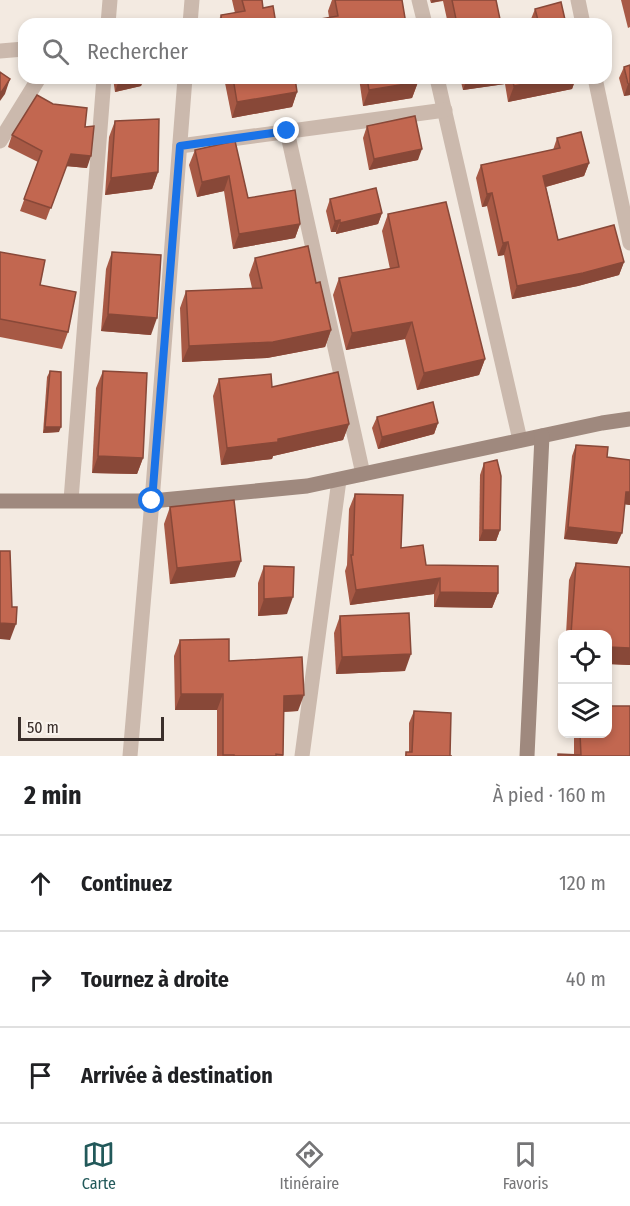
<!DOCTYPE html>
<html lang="fr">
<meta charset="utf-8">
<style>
body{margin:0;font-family:"Fira Sans Condensed",sans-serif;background:#f2f2f2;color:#202124}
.controls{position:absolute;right:18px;bottom:18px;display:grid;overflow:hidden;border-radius:12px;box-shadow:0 3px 9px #0003}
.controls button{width:54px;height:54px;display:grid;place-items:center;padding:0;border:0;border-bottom:2px solid #e0e0e0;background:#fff;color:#202124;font:30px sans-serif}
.scale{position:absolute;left:18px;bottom:15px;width:146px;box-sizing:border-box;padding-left:6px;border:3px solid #3a2f2b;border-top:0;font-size:16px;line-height:21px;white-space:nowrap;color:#3a2f2b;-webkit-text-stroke:4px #faf4ee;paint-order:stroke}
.stop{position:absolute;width:18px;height:18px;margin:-14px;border:4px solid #1a73e8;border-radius:50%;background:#fff}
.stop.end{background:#1a73e8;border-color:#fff;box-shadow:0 2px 6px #0008}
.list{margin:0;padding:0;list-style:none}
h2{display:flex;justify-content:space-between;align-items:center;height:78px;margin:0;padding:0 24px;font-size:26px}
h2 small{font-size:20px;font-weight:400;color:#757577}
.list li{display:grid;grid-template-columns:39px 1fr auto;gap:18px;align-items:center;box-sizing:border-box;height:96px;padding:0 24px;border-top:2px solid #e0e0e0}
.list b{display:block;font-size:22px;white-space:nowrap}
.list em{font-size:20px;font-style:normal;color:#757577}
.icon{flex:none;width:33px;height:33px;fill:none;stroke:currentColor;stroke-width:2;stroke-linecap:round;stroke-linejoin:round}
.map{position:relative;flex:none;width:630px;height:756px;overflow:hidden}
.search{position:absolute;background:#fff;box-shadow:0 3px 9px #0003;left:18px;right:18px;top:18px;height:66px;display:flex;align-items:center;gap:15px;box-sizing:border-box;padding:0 21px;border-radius:18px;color:#757577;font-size:22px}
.sheet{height:366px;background:#fff}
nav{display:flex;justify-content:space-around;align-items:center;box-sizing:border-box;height:84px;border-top:2px solid #e0e0e0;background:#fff;font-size:16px;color:#757577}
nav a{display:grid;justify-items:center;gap:3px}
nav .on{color:#22595a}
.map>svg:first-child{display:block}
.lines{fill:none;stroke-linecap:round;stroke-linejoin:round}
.street{stroke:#cbb9ad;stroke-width:15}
.secondary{stroke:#9f897e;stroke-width:15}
.wall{fill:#a75945}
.shaded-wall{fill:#884838}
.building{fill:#c26750;stroke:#884838;stroke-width:1.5}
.route{stroke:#1a73e8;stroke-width:8}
</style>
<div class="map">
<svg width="630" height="756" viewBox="0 0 630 756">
<rect width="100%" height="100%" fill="#f3eae1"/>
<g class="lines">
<!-- street -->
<g class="street">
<polyline points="419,0 425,24"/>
<polyline points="578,0 583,24"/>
<polyline points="108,24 110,0"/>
<polyline points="190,24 192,0"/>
<polyline points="0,51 24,49"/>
<polyline points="437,78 520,440"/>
<polyline points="595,78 630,243"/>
<polyline points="287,131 363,474"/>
<polyline points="0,141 39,78"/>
<polyline points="180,146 445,110"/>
<polyline points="71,500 104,78"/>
<polyline points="130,756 152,501 185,78"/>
<polyline points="302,756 339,480"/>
</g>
<!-- secondary -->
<g class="secondary">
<polyline points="0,501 152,501 307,486 602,423 630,419"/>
<polyline points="527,756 542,436"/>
</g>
</g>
<!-- wall -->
<g class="wall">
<polygon points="232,0 262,0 263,8 276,24 217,24 221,15 235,13"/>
<polygon points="332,0 402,0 406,24 329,17 328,11"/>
<polygon points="430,0 496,0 501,24 448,24 443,1 431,3"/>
<polygon points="621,0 630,0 630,27 628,28"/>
<polygon points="535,9 566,24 529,24"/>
<polygon points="624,67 630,95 624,96 619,78"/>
<polygon points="113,78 144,78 141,86 115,92"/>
<polygon points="224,78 295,78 297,92 292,107 232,118"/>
<polygon points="359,78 417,78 418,82 412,98 363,106"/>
<polygon points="460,78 576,78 572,89 508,102 505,84 463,90"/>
<polygon points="115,121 158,172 152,189 105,195 109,137"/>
<polygon points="367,126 418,160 369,170 363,138"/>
<polygon points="85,127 87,168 66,166 46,220 20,211 38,162 8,147 12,135"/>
<polygon points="557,138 589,163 584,176 546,187 558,240 624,262 619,275 578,286 512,299 504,255 498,256 487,206 482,207 476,178 481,165 553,150"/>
<polygon points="235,141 248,198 300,224 295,238 233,249 224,191 197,197 189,165 195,150"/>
<polygon points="330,199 382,213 378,224 336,234 336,232 331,232 326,211"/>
<polygon points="388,214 485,359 479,375 417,390 405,339 346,350 333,295 339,278 390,269 382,231"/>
<polygon points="0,252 40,285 68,332 62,349 0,337"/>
<polygon points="112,252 151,335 101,331 106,269"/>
<polygon points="255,258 316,283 331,330 325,347 267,358 182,362 180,308 186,291 252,288 249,275"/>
<polygon points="50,371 59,432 43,433 47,377"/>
<polygon points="103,371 143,458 137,474 92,473 96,388"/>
<polygon points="219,379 272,387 349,424 343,440 273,456 272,459 221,465 213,396"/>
<polygon points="377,417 438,423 434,434 378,449 372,428"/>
<polygon points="576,445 607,457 630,505 625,504 617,544 564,539 572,456"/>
<polygon points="484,463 500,530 496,541 479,541 480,475"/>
<polygon points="355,494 401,548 426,565 498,593 492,608 434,607 434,594 350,605 345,571 347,565 349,509"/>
<polygon points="170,507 235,577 170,584 164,524"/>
<polygon points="576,563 630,567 630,665 608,664 608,634 566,634 569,580"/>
<polygon points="264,566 287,614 258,616 258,583"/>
<polygon points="340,616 405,671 336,674 334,633"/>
<polygon points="180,640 229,661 298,711 284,712 283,756 217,756 217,710 175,710 174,656"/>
<polygon points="414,711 450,756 452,756 405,756 406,752 409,752 409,723"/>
<polygon points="574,734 608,734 630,756 558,756 558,754 574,755"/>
</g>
<!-- shaded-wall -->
<g class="shaded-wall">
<polygon points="432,0 444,0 431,3"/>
<polygon points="130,78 144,78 141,86 115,92 119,80"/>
<polygon points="467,78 507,78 505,84 463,90"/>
<polygon points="554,78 576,78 572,89 508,102 514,86"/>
<polygon points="10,79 5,94 0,101 0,94"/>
<polygon points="418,82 412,98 363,106 369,90"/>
<polygon points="628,84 630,84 630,95 624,96"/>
<polygon points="297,92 292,107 232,118 237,102"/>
<polygon points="422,149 418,160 369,170 374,159"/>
<polygon points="71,154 91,156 87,168 66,166 46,220"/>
<polygon points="589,163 584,176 538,189 543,176"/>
<polygon points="158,172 152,189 105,195 111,178"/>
<polygon points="229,176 224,191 197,197 202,182"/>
<polygon points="492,193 487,206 482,207 487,194"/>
<polygon points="382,213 378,224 336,234 340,223"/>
<polygon points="340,220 336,232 331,232 335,221"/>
<polygon points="300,224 295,238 233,249 239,234"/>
<polygon points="508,242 504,255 498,256 503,243"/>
<polygon points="624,262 619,275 578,286 512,299 517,286"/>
<polygon points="108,314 157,318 151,335 101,331"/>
<polygon points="412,322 405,339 346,350 352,333"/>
<polygon points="331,330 325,347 267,358 182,362 189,346"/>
<polygon points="485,359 479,375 417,390 424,373"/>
<polygon points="438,423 434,434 378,449 382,437"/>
<polygon points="349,424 343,440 273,456 272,459 221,465 227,448 278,439"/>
<polygon points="45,427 61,427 59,432 43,433"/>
<polygon points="98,456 143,458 137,474 92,473"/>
<polygon points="626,492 630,492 630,505 622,504"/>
<polygon points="568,527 622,533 617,544 564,539"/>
<polygon points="483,530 500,530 496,541 479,541"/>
<polygon points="241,561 235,577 170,584 177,568"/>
<polygon points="440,578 434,594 350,605 356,590"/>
<polygon points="440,592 498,593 492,608 434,607"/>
<polygon points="293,597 287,614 258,616 264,599"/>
<polygon points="0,623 16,624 10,640 0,639"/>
<polygon points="608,647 630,648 630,665 608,664"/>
<polygon points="411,654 405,671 336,674 342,657"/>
<polygon points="181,694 223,694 217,710 175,710"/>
<polygon points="304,695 298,711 278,712 284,696"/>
</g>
<!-- building -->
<g class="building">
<polygon points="242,0 262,0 263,8 273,6 276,24 222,24 221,15 245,11"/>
<polygon points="335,0 402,0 406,24 292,24 338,16"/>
<polygon points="452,0 496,0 501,24 457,24"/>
<polygon points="561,2 566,24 539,24 535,9"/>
<polygon points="630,65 630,84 628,84 624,67"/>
<polygon points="0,72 10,79 0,94"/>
<polygon points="119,78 130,78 119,80"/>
<polygon points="233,78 295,78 297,92 237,102"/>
<polygon points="367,78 417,78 418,82 369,90"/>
<polygon points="512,78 554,78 514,86"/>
<polygon points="37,95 53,104 87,108 85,127 94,126 91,156 71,154 51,208 24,199 42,151 12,135"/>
<polygon points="415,116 422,149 374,159 367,126"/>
<polygon points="159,119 158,172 111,178 115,121"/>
<polygon points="581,132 589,163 543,176 558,240 614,225 624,262 583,273 517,286 508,242 503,243 492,193 487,194 481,165 560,148 557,138"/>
<polygon points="235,141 248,198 295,190 300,224 239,234 229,176 202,182 195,150"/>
<polygon points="376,188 382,213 340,223 340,220 335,221 330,199"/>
<polygon points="446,202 485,359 424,373 412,322 352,333 339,278 399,267 388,214"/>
<polygon points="308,246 316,283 320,282 331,330 273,342 189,346 186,291 262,288 255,258"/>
<polygon points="0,252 45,260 40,285 76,292 68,332 0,319"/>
<polygon points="112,252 161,255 157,318 108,314"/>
<polygon points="50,371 61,372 61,427 45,427"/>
<polygon points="103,371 147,373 143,458 98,456"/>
<polygon points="338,372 349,424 278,439 278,442 227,448 219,379 271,374 272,387"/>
<polygon points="433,402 438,423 382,437 377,417"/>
<polygon points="576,445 608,447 607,457 630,460 630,492 626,492 622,533 568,527"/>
<polygon points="497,460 501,476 500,530 483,530 484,463"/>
<polygon points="355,494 403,495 401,548 423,545 426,565 498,566 498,593 440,592 440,578 356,590 351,555 353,555"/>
<polygon points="234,500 241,561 177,568 170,507"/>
<polygon points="0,551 10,551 12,607 17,607 16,624 0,623"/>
<polygon points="576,563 630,567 630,648 608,647 608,634 571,634"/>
<polygon points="264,566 294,567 293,597 264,599"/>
<polygon points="409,613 411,654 342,657 340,616"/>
<polygon points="229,639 229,661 302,657 304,695 284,696 283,755 276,754 276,756 234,756 234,755 223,755 223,694 181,694 180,640"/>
<polygon points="608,706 630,706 630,756 558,756 558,754 581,755 580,734 608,734"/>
<polygon points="414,711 451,713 450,756 452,756 406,756 406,752 412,752"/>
</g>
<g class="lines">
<!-- route -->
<polyline class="route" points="152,501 180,146 287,131"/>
</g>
</svg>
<div class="controls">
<button><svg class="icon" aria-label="locate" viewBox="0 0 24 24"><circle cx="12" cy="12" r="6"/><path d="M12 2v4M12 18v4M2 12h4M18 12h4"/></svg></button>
<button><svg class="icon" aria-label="layers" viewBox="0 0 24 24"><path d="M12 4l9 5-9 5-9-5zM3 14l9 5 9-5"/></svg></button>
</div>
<div class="scale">50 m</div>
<div class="stop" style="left:152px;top:501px"></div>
<div class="stop end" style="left:287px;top:131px"></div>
<div class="search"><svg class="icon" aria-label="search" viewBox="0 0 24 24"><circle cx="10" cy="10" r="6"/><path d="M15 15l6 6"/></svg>Rechercher</div>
</div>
<section class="sheet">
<h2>2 min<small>À pied · 160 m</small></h2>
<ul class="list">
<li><svg class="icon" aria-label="ahead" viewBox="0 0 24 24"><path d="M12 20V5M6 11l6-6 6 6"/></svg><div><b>Continuez</b></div><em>120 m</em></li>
<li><svg class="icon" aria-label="right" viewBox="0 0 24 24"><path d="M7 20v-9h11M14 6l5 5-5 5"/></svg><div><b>Tournez à droite</b></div><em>40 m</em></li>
<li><svg class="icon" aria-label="arrive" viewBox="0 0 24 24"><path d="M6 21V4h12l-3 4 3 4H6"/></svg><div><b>Arrivée à destination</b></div></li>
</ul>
</section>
<nav>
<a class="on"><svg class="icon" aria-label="map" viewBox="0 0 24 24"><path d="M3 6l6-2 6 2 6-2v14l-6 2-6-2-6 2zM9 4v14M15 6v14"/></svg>Carte</a>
<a><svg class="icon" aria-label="directions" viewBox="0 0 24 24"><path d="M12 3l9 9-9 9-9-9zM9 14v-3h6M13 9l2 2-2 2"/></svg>Itinéraire</a>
<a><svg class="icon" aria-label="saved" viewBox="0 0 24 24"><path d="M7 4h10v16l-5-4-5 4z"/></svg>Favoris</a>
</nav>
